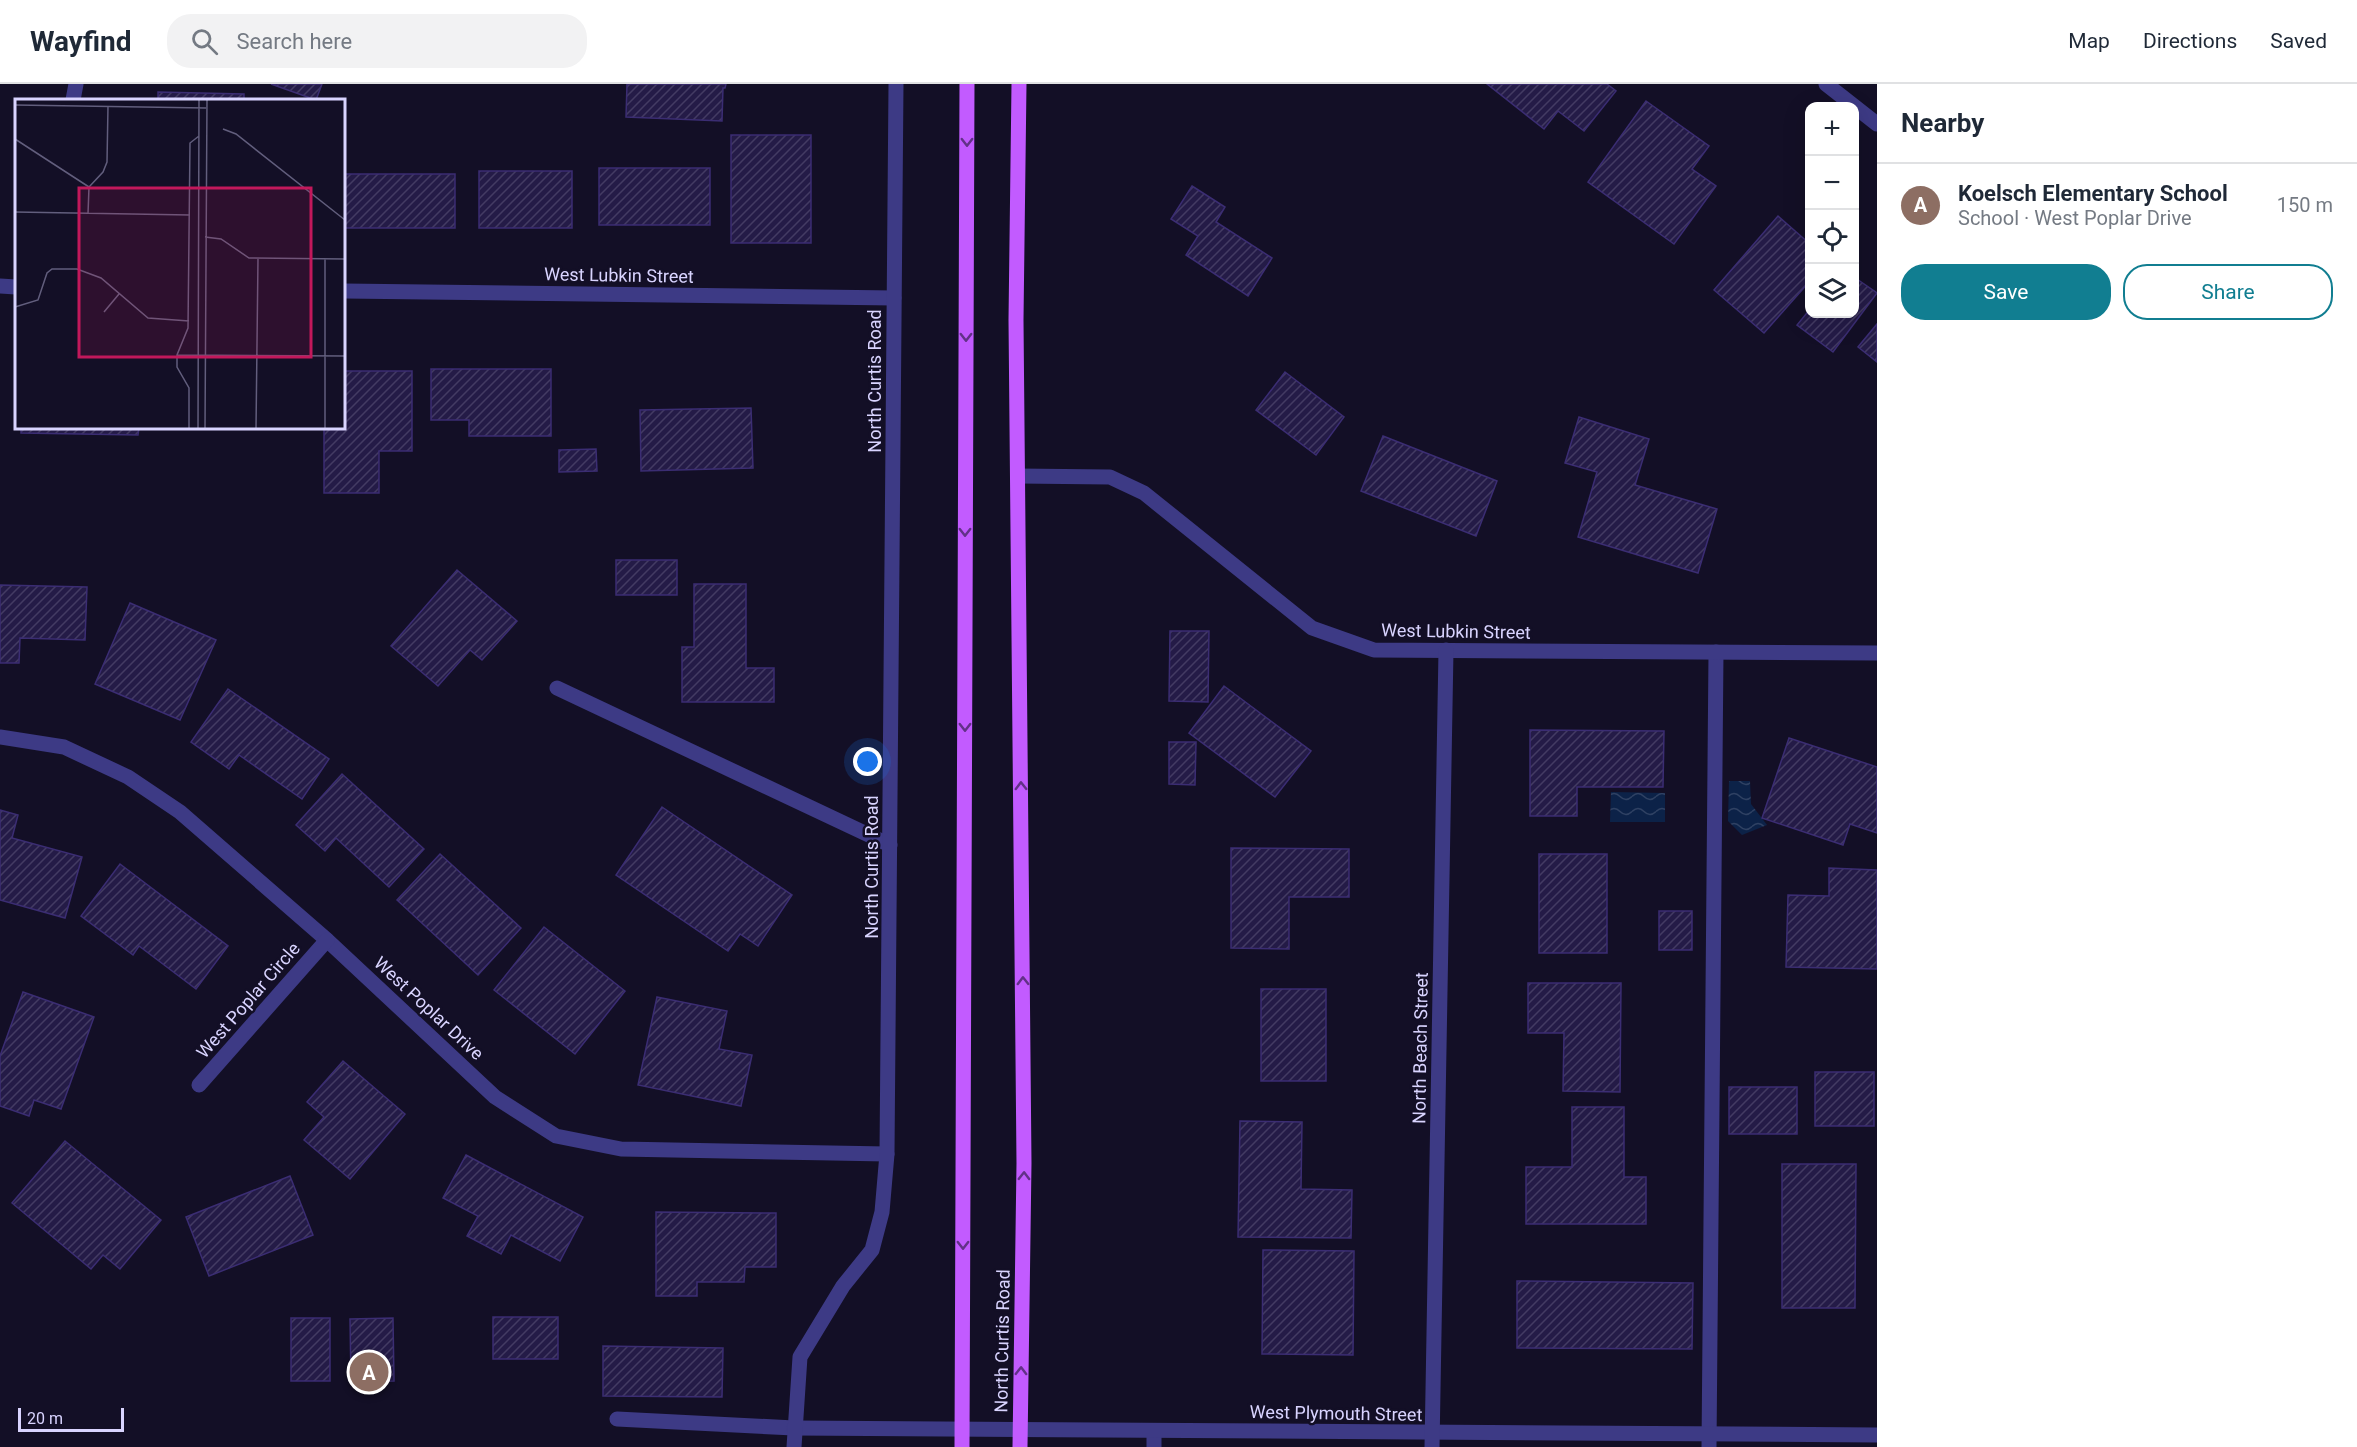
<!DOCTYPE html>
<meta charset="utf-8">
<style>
body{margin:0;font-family:Roboto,sans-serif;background:#f2f2f3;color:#1f2937}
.controls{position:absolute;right:18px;top:18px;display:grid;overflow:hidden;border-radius:12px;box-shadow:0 6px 24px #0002}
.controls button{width:54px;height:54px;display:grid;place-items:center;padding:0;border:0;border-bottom:2px solid #e0e1e3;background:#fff;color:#1f2937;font:30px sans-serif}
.scale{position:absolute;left:18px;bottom:15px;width:106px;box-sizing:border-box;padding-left:6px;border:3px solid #d9d4ff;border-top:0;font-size:16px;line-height:21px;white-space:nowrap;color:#d9d4ff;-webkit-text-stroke:4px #130f26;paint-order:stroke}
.you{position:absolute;left:868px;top:678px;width:21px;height:21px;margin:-15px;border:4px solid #fff;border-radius:50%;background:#1a73e8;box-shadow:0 0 0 9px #1a73e833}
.badge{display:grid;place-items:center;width:39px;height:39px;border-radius:50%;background:#117e91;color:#fff;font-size:20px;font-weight:700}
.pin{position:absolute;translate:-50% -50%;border:3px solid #fff;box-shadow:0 2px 6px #0006}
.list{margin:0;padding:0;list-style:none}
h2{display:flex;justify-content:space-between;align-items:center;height:78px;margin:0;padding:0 24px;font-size:26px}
h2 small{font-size:20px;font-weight:400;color:#747a83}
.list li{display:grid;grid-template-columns:39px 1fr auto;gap:18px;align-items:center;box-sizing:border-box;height:84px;padding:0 24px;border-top:2px solid #e0e1e3}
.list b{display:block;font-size:22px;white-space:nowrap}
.list p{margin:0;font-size:20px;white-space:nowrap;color:#747a83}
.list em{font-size:20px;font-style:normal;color:#747a83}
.actions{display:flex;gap:12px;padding:18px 24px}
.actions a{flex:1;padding:14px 0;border:2px solid #117e91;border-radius:24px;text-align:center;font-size:21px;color:#117e91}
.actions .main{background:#117e91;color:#fff}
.icon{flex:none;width:33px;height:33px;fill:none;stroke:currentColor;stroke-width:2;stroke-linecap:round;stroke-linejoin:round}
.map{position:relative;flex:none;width:1877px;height:1363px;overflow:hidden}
header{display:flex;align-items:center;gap:36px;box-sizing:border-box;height:84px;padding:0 30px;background:#fff;border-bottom:2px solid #e0e1e3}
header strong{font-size:28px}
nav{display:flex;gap:33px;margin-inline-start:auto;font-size:21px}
.search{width:420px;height:54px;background:#f2f2f3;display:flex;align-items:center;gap:15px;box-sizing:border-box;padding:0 21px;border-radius:24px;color:#747a83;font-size:22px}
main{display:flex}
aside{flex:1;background:#fff}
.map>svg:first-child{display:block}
.water{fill:url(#water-waves)}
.building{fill:url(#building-hatch);stroke:#3b2d73;stroke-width:1.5}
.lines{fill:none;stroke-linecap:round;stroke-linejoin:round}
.service{stroke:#3d3a85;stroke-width:15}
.minor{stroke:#3d3a85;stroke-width:15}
.primary{stroke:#c25bff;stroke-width:15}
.oneway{stroke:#623188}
.labels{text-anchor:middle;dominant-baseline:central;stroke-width:5;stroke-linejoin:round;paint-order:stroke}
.street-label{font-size:18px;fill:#d9d4ff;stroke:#130f26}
.inset-road{fill:none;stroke:#625e7d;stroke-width:1.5}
.view{fill:#c2185b;fill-opacity:0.15;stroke:#c2185b;stroke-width:3}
.inset-edge{fill:none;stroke:#d9d4ff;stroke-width:3}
</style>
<header>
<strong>Wayfind</strong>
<div class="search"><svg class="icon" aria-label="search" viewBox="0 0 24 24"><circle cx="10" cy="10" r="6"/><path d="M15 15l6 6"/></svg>Search here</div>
<nav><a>Map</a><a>Directions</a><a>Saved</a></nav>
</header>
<main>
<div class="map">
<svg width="1877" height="1363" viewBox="0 0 1877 1363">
<defs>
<pattern id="water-waves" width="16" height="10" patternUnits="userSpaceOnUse" patternTransform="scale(1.5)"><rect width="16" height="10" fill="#0c2248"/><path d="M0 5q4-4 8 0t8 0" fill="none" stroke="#2f4163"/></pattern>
<pattern id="building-hatch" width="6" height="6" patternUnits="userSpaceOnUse" patternTransform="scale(1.5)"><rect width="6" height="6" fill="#241b47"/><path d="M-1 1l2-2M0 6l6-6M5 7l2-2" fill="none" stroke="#433b63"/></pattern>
</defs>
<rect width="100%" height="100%" fill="#130f26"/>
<!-- water -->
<g class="water">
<polygon points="1729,697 1750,697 1751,720 1767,741 1742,751 1728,737"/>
<polygon points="1611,708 1665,709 1665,738 1610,738"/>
</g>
<!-- building -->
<g class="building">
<polygon points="271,0 322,0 316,16"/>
<polygon points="627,0 726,0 725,4 723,4 722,37 626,33"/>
<polygon points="1487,0 1607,0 1616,7 1584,47 1558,27 1544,45"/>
<polygon points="158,8 244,10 244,16 158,16"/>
<polygon points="1646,17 1709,62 1692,85 1716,102 1674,160 1588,98"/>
<rect x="731" y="51" width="80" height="108"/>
<rect x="599" y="84" width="111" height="57"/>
<rect x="479" y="87" width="93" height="57"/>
<rect x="344" y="90" width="111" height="54"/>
<polygon points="1192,102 1225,123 1216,138 1272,174 1248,212 1186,171 1198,152 1171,135"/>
<polygon points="1778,132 1810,160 1810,197 1764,249 1714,206"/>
<polygon points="1854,193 1877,209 1833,268 1797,241 1810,225 1810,230 1854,230"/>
<polygon points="1877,240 1877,278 1858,263"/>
<polygon points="431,285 551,285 551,352 469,352 469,336 431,336"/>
<polygon points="344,287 412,287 412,367 379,367 379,409 324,409 324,344 344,344"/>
<polygon points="1285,288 1344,333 1316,371 1256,326"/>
<polygon points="751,324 753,384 641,387 640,326"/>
<polygon points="1579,333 1649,355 1635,401 1717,425 1698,489 1578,453 1597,388 1565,379"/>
<polygon points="21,344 139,344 138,351 21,349"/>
<polygon points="240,344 293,344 293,345"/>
<polygon points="1383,352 1497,397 1476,452 1361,407"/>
<polygon points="596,365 597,387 559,388 559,366"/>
<rect x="616" y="476" width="61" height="35"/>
<polygon points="457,486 517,537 482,576 470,566 438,602 391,562"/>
<polygon points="694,500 746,500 746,584 774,584 774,618 682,618 682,563 694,563"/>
<polygon points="0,501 87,503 85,556 20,554 19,579 0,579"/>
<polygon points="130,519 216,556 180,636 95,600"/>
<polygon points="1170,547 1209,547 1208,618 1169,617"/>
<polygon points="1224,602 1311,667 1275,713 1189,649"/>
<polygon points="228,605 329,675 302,715 239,671 229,685 191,658"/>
<polygon points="1530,646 1664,647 1663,703 1577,703 1577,732 1530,732"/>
<polygon points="1789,654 1877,683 1877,749 1850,740 1843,761 1762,734"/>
<polygon points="1169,658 1196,658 1195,701 1169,700"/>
<polygon points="342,690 424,765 389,803 336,754 325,767 296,741"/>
<polygon points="662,723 792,811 758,862 740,850 728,867 616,791"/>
<polygon points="0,726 18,731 12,754 82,773 65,834 0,816"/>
<polygon points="1231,764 1349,765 1349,813 1289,813 1289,865 1231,864"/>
<polygon points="440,770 521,844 478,891 397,816"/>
<rect x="1539" y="770" width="68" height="99"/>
<polygon points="120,780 228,862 196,905 139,862 133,871 81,832"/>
<polygon points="1829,784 1877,786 1877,885 1786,883 1788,811 1829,812"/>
<rect x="1659" y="827" width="33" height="39"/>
<polygon points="544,843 625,907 575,970 494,906"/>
<polygon points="1528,899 1621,899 1620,1008 1563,1007 1564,949 1528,949"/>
<rect x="1261" y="905" width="65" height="92"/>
<polygon points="23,908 94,933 61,1025 34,1016 29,1032 0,1022 0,972"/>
<polygon points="657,913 727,927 719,965 752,971 741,1022 638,1001"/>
<polygon points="343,977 405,1030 350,1095 304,1056 324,1033 307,1018"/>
<rect x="1815" y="988" width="59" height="54"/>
<rect x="1729" y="1003" width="68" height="47"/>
<polygon points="1572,1023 1624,1023 1624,1093 1646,1093 1646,1140 1526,1140 1526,1083 1572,1083"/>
<polygon points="1240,1037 1302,1038 1301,1105 1352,1106 1351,1154 1238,1153"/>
<polygon points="65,1057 161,1136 120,1185 103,1171 91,1185 12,1119"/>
<polygon points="466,1071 583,1133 560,1177 511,1151 501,1170 467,1152 478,1132 443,1114"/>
<polygon points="1782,1080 1856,1080 1855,1224 1782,1224"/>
<polygon points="290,1092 313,1151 209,1192 186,1133"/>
<polygon points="656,1128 776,1129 776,1183 745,1183 744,1198 697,1198 697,1212 656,1212"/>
<polygon points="1263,1166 1354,1167 1353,1271 1262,1270"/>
<polygon points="1517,1197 1693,1199 1692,1265 1517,1264"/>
<rect x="493" y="1233" width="65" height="42"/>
<rect x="291" y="1234" width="39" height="63"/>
<polygon points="393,1234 394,1297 351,1298 350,1235"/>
<polygon points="603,1262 723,1264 722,1313 603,1312"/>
</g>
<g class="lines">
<!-- service -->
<g class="service">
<polyline points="557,604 890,761"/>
<polyline points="617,1335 794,1344"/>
<polyline points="1154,1347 1154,1363"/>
<polyline points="1709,1363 1716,568"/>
</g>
<!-- minor -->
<g class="minor">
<polyline points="1826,0 1877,40"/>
<polyline points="73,16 76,0"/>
<polyline points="0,202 16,203"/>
<polyline points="344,207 894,214"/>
<polyline points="1018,392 1110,393 1144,409 1312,544 1374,566 1877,569"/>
<polyline points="0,653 64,663 128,693 180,728 327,856 495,1013 556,1052 621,1065 887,1070"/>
<polyline points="199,1001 327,856"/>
<polyline points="794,1344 1877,1351"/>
<polyline points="794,1363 800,1273 843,1202 872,1166 882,1128 887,1070 896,0"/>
<polyline points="1432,1363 1446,566"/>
</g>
<!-- primary -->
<g class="primary">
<polyline points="1019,0 1016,236 1024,1079 1020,1363"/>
<polyline points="962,1363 967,0"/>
</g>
</g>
<!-- one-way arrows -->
<defs><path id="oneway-chevron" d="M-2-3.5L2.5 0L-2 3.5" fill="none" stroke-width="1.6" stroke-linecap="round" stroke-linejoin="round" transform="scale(1.5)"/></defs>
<g class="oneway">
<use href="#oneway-chevron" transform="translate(967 58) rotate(90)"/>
<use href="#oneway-chevron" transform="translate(966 253) rotate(90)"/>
<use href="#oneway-chevron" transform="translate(965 448) rotate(90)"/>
<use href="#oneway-chevron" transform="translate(965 643) rotate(90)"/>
<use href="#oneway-chevron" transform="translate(1021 702) rotate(-91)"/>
<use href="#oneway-chevron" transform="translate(1023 897) rotate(-91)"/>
<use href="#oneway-chevron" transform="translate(1024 1092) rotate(-89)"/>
<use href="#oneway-chevron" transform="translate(963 1161) rotate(90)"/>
<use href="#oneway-chevron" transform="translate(1021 1287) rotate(-89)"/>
</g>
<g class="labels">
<!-- street labels -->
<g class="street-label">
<text transform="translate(619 191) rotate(1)">West Lubkin Street</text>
<text transform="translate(874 297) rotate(-90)">North Curtis Road</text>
<text transform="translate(1456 547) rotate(1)">West Lubkin Street</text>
<text transform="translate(871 783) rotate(-90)">North Curtis Road</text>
<text transform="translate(248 916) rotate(-49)">West Poplar Circle</text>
<text transform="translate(429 924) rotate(43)">West Poplar Drive</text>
<text transform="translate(1420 964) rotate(-89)">North Beach Street</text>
<text transform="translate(1002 1257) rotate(-89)">North Curtis Road</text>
<text transform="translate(1336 1329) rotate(1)">West Plymouth Street</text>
</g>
</g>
<!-- overview -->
<g transform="translate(15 15)">
<rect width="330" height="330" fill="#130f26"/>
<path class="inset-road" d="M0,6L191,9M208,30L221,35L330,121M0,40L74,88M0,113L175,116M73,115L74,88L88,73L92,63L93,7M190,138L206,140L234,159L330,160M0,208L23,201L32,174L37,170H62L86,179L133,219L174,222M89,213L104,195M162,256L330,257M174,330V289L162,268V256L173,229L175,44L184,37M183,330L184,0M190,330L192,0M241,330L243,159M310,330V160"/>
<path class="view" d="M64,89H296V258H64Z"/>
<rect width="330" height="330" class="inset-edge"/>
</g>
</svg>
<div class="controls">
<button>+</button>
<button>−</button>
<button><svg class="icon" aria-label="locate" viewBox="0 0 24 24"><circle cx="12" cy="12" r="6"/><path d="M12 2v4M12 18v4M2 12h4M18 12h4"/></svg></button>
<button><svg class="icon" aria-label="layers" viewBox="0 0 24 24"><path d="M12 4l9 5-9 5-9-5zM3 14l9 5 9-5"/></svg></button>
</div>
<div class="scale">20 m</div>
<div class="you"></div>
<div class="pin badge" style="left:369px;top:1288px;background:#8d6e63">A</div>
</div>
<aside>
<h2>Nearby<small></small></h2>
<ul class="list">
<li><span class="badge" style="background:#8d6e63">A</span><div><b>Koelsch Elementary School</b><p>School · West Poplar Drive</p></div><em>150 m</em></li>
</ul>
<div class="actions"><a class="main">Save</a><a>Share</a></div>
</aside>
</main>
